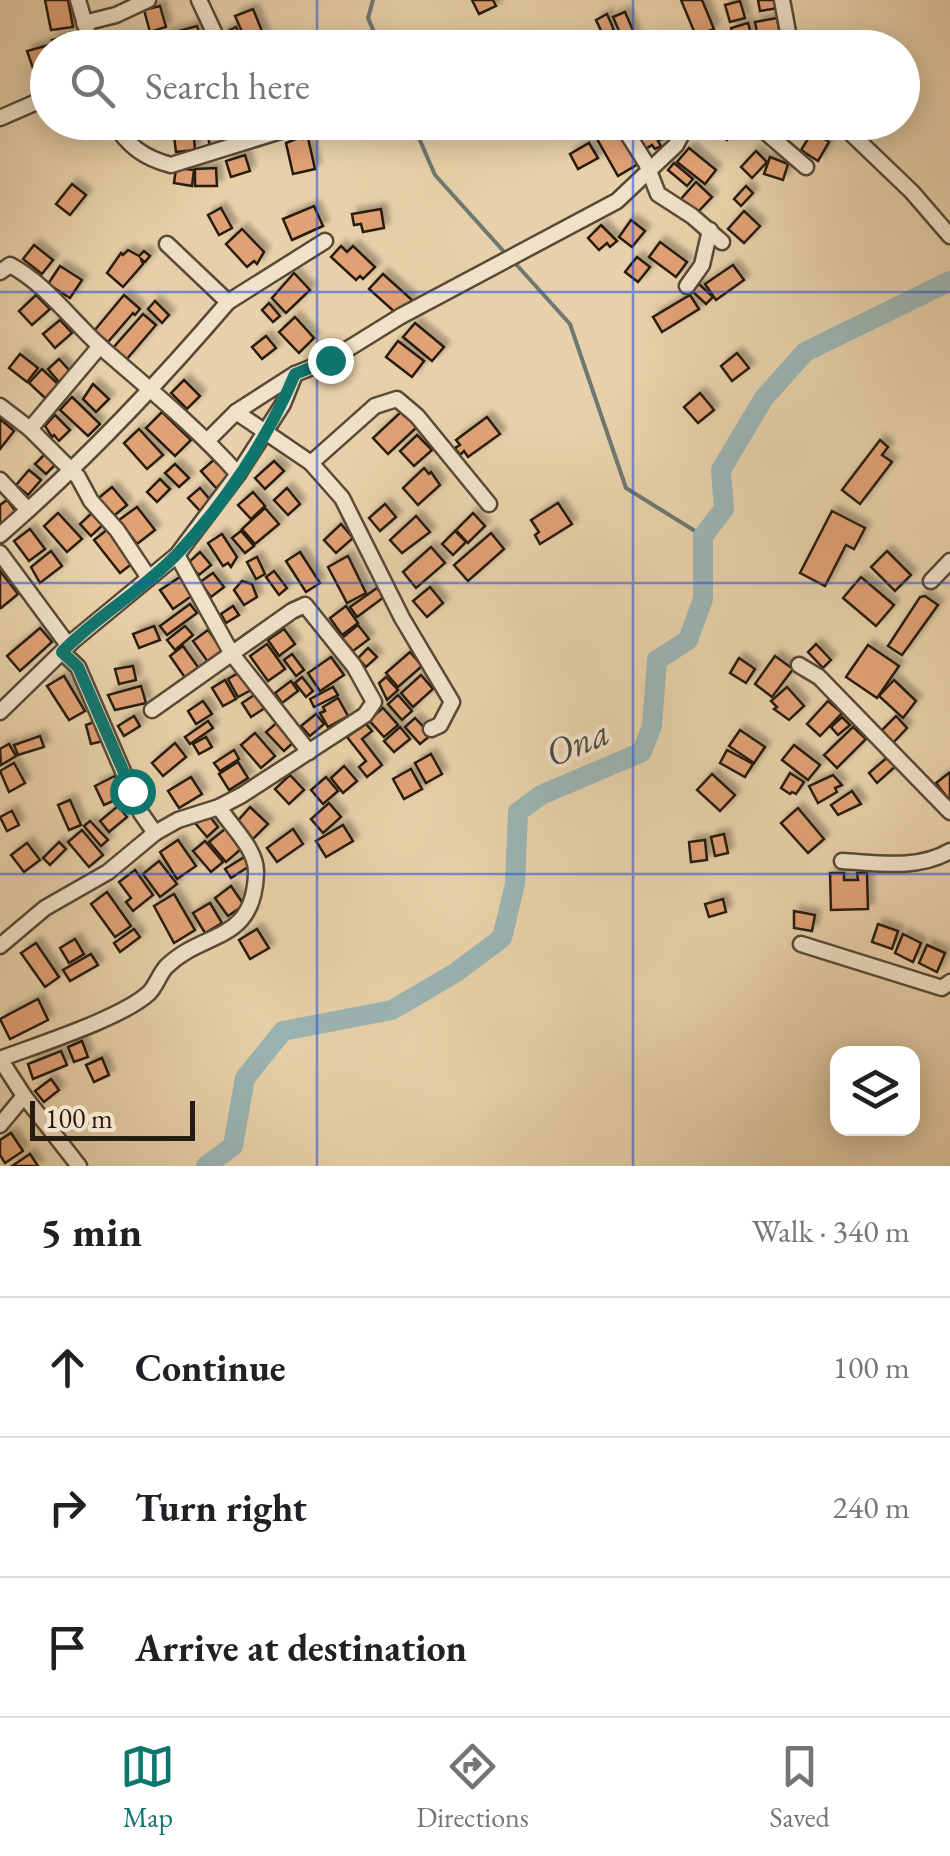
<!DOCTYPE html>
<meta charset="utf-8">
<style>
body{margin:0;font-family:"EB Garamond",serif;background:#f6f6f6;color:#202124}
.controls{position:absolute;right:30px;bottom:30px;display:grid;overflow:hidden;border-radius:20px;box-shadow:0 5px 25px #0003}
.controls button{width:90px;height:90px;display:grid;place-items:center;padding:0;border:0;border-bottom:2px solid #e0e0e0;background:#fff;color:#202124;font:50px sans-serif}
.scale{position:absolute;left:30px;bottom:25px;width:165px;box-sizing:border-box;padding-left:10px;border:5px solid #281c10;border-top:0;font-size:28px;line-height:35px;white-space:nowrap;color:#281c10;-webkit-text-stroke:8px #f0e1c8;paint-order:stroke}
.stop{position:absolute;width:30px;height:30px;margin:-22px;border:8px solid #0f766e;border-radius:50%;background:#fff}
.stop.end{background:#0f766e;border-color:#fff;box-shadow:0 2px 10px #0008}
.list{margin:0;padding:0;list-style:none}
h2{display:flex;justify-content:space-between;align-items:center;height:130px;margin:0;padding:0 40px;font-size:42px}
h2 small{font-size:32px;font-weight:400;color:#757577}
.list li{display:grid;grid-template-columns:65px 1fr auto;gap:30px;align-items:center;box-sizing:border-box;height:140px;padding:0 40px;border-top:2px solid #e0e0e0}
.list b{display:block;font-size:38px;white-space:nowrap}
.list em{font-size:32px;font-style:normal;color:#757577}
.icon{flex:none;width:55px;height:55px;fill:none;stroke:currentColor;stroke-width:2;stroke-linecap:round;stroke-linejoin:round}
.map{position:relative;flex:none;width:950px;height:1166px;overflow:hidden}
.search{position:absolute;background:#fff;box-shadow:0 5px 25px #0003;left:30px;right:30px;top:30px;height:110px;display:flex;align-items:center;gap:25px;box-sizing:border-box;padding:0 35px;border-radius:55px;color:#757577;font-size:38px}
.sheet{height:550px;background:#fff}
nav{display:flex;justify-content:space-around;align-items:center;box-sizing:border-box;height:140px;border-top:2px solid #e0e0e0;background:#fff;font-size:28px;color:#757577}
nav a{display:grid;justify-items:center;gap:5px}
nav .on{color:#0f766e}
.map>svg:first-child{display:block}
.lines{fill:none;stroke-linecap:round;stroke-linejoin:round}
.stream{stroke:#6d7872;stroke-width:4}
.river{stroke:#9bb5b4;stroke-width:20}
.building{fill:#e0a175;stroke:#281c10;stroke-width:2.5;filter:url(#shadow)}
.minor-casing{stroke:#584936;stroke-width:19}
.minor{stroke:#f0e1c8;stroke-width:14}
.route{stroke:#0f766e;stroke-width:12}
.grid{fill:none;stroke:#1d4ed8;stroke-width:2.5;stroke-opacity:0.55}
.labels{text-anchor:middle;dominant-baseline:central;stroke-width:8;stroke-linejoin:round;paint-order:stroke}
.water-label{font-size:38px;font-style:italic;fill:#4a4a41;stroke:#f0e1c8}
</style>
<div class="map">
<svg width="950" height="1166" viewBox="0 0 950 1166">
<defs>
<filter id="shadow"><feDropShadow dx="5.5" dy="-5.5" stdDeviation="2.5" flood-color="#0004"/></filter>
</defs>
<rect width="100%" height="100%" fill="#e8d1aa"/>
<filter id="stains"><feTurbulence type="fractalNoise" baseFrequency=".002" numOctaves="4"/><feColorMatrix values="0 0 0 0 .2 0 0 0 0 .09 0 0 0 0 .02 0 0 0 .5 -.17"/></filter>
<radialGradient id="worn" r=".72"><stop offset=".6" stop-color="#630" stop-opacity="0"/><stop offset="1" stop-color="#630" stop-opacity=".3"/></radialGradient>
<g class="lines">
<!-- stream -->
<g class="stream">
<polyline points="373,0 368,18 381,48"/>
<polyline points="412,122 435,175 507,255"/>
<polyline points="514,262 570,324 626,488 703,536"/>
</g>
<!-- river -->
<polyline class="river" points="206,1166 233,1146 245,1078 283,1031 392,1010 455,973 502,938 515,884 518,812 541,795 642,752 652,726 657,660 688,640 703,599 703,536 724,509 721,470 764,398 805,352 950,281"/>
</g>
<!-- building -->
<g class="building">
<polygon points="45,0 68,0 73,27 51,30"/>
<polygon points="472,0 493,0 496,6 479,14"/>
<polygon points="681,0 702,0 714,29 696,36"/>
<polygon points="758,0 777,0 778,8 760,11"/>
<polygon points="740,1 745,18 730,22 725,5"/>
<polygon points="160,6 166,27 150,32 144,10"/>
<polygon points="253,9 264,36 247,43 235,16"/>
<polygon points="625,12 635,35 623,40 613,17"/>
<polygon points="607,14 614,30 603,35 596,20"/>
<polygon points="777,18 781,40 758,37 755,22"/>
<polygon points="748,23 755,48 737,48 731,28"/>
<polygon points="197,26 201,39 194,40 196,48 168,48 164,35"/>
<polygon points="236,27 244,44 225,48 220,35"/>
<polygon points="72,34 80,37 82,48 54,48 52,40"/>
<polygon points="49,45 48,86 40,88 27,51"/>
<polygon points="228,122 233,140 210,146 206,129"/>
<polygon points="232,122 259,122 263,133 239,142"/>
<polygon points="656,122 665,137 658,141 661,146 655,149 652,145 644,150 635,134"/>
<polygon points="725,122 742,122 727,140 717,132"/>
<polygon points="769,122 791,122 796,131 786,137"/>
<polygon points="193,126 195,150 176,152 173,128"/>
<polygon points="617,128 638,164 618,176 597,139"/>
<polygon points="813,131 829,142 818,161 801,150"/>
<polygon points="303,136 303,139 308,138 315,169 293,174 286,143"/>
<polygon points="589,143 598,158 578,169 570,154"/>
<polygon points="689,148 716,170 705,184 677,162"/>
<polygon points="756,151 767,162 752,178 741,167"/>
<polygon points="245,155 250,171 231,177 226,161"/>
<polygon points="770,157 788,164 783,180 764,174"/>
<polygon points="674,163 693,179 687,186 668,170"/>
<polygon points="176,168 194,170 192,186 174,183"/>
<polygon points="216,168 217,186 195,186 195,169"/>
<polygon points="696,182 712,197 697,213 681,199"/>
<polygon points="72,184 86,195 70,215 56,204"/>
<polygon points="746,186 753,193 741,206 734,199"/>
<polygon points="314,206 323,226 292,240 283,219"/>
<polygon points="221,208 232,228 219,235 208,215"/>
<polygon points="381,209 384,228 363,232 361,224 354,225 352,214"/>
<polygon points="744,211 760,226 744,243 728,229"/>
<polygon points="631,220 645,231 632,247 619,237"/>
<polygon points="601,225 617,241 610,247 607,243 599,250 588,238"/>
<polygon points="242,229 264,252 257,264 254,261 247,267 226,244"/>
<polygon points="660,242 687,262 676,277 649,257"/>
<polygon points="34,245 53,260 42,274 23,259"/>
<polygon points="341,246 347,252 353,246 375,267 363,279 360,276 356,280 331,257"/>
<polygon points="128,250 139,256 144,251 150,256 145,262 141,259 143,264 123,287 107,273 121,253 123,255"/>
<polygon points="637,257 650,267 638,282 625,272"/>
<polygon points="733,265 744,280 716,300 705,284"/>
<polygon points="60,266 82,280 70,298 48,284"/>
<polygon points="294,273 310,290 286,313 272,298"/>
<polygon points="383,274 412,300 398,315 369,289"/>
<polygon points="699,284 713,297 706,304 692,291"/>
<polygon points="36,295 50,309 32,325 19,311"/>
<polygon points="124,295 140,309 135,315 133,313 108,342 94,331"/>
<polygon points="690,295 699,309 662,332 653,317"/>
<polygon points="155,301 169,315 162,323 148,309"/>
<polygon points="269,303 280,316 273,322 262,310"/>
<polygon points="143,314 156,325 126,360 113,348"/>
<polygon points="295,317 314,338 299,353 279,332"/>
<polygon points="60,320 72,333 55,348 43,334"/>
<polygon points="415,323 444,347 432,361 403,337"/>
<polygon points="266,336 276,348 262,359 252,347"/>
<polygon points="398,341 424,361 412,377 386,357"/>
<polygon points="737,353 749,368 732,381 721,366"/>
<polygon points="20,354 38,368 27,382 9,368"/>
<polygon points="59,359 70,371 59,382 48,369"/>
<polygon points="42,369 58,384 45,398 29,383"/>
<polygon points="184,380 200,396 187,409 171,393"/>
<polygon points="93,384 109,399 96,412 83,399"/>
<polygon points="700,393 714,410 698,423 684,407"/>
<polygon points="72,397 100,424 88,436 60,410"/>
<polygon points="402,411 417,427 388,454 373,438"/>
<polygon points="162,412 191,440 175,456 146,428"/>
<polygon points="55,415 70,430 59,441 54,435 52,437 45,426"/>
<polygon points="487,417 500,434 468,457 464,451 460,455 455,448 460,445 456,440"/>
<polygon points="0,419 14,431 0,449"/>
<polygon points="139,429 163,455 147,469 124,443"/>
<polygon points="417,435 432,450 414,466 400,451"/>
<polygon points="880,440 888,447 882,455 892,462 860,504 842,490"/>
<polygon points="46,453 57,463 46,474 35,464"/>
<polygon points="216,458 231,474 216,488 201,471"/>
<polygon points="274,461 284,471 265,489 255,478"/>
<polygon points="175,464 189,478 179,487 165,473"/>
<polygon points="424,468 429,474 431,472 440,485 418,505 403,488"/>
<polygon points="29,470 41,480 28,495 16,485"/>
<polygon points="160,479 170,489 157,502 147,492"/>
<polygon points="112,487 127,505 110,519 95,501"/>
<polygon points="200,488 212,502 201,512 188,498"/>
<polygon points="287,488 300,504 288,515 274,500"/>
<polygon points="253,492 265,506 251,519 238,505"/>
<polygon points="7,500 17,513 0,525 0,505"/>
<polygon points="558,503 572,524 540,544 535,535 539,532 531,520"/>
<polygon points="385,504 396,517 380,531 369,518"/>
<polygon points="137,507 155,530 137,544 119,520"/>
<polygon points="265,508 279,524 255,544 242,529"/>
<polygon points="95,510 106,522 91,536 80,524"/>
<polygon points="832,511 865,528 854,549 846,545 825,586 800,573"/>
<polygon points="58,513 82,539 67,552 44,526"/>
<polygon points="473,513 485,526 468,543 456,530"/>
<polygon points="416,516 430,532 402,553 390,540"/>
<polygon points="341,524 353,538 336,553 324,540"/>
<polygon points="30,529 45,549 29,561 14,541"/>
<polygon points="108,529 134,562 120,573 94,540"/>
<polygon points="241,531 254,546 245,553 232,538"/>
<polygon points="455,531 466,542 453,555 442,544"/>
<polygon points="491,533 504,549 468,581 454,565"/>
<polygon points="222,534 237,557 231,567 228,563 223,566 208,543"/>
<polygon points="431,547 445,563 416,588 403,572"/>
<polygon points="51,551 62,566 40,583 31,567"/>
<polygon points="887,551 911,575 895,591 871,567"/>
<polygon points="200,552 211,565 199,575 188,563"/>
<polygon points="300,552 320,583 306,592 286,561"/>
<polygon points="348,556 366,593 347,603 328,567"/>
<polygon points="257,557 265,574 256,579 247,562"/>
<polygon points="0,571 18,594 1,608 0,607"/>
<polygon points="274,571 287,588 279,595 266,577"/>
<polygon points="213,573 224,587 211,597 200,582"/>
<polygon points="180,577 193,595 173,609 160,590"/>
<polygon points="861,577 894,605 876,626 843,598"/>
<polygon points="242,581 252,584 257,597 244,605 234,590"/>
<polygon points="430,587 443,603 427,617 413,601"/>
<polygon points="377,588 384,597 357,617 350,607"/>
<polygon points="925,596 938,605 902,655 888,646 920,597"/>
<polygon points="190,604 197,613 167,635 160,626"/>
<polygon points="233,606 239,615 226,623 221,614"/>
<polygon points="346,606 358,623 342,635 330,618"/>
<polygon points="358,625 369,639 353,651 342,638"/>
<polygon points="154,626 160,640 139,648 133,634"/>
<polygon points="185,626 193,635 175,650 167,640"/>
<polygon points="40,628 52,642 20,671 7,656"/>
<polygon points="284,629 295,644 279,656 268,640"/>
<polygon points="208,630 223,651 208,662 193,641"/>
<polygon points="267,644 285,669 268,681 250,656"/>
<polygon points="816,644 831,660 823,668 808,652"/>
<polygon points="868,645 899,666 877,698 846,677"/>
<polygon points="183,646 200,670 186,679 170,656"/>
<polygon points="368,648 377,657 366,667 358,658"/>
<polygon points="410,652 422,666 398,687 386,673"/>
<polygon points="292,654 304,670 296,676 284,660"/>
<polygon points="775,656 793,669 772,697 755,684"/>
<polygon points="331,657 344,675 320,691 308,673"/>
<polygon points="739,658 755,669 746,683 730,673"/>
<polygon points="133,666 136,680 119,684 115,669"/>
<polygon points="240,672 251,690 238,697 228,679"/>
<polygon points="421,675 433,689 413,707 401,693"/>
<polygon points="64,676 85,711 69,720 47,686"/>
<polygon points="302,677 313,691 306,697 295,683"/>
<polygon points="386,677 398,690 387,700 379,683"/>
<polygon points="225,680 236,699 223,706 212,688"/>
<polygon points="894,680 916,701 903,718 879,696"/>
<polygon points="291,681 298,691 282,703 275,693"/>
<polygon points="141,686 146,703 115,710 108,695"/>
<polygon points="333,687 338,695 314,707 310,699"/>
<polygon points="787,687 804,706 789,720 774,709 777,707 771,701"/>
<polygon points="259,692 268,706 251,717 242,703"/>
<polygon points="398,695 412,711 402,720 388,704"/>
<polygon points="338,698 348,716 328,727 320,713 325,711 323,707"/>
<polygon points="203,701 212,714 196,724 188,711"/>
<polygon points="828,701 842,713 820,736 807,724"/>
<polygon points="383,708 398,725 384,737 369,720"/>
<polygon points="316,714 324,724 310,736 301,726"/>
<polygon points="134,716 140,726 124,736 118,726"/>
<polygon points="896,716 907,728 893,743 881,731"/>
<polygon points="842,717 850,725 838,735 831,727"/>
<polygon points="415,718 431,735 420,744 405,727"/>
<polygon points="280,720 297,739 284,751 266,732"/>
<polygon points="97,721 103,741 91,744 86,725"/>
<polygon points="208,721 213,728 190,744 185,737"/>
<polygon points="366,724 372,731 362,739 382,765 367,777 359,767 366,761 347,737"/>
<polygon points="400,727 410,739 394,752 384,741"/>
<polygon points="853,727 866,739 837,768 824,755"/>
<polygon points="740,730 765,747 754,763 729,746"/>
<polygon points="255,733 275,756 261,768 241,745"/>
<polygon points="40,736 44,747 18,755 14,745"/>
<polygon points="206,737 212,747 199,754 193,744"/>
<polygon points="175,743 186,757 163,776 152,763"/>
<polygon points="9,744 16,756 1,765 0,749"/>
<polygon points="794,745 820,765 808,780 782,760"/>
<polygon points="234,750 239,759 220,771 214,763"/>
<polygon points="727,750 753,764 745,777 720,763"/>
<polygon points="431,754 442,774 426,783 415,763"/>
<polygon points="889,756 897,765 877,783 869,773"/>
<polygon points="238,762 248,778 229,790 219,774"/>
<polygon points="14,763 25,783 9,792 0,771"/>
<polygon points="344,766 357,781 343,793 331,778"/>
<polygon points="411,769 422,789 404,799 393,779"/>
<polygon points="790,773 804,782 796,794 792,792 790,794 781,788"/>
<polygon points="949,773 950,775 950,801 936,783"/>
<polygon points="712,774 735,795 720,811 697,790"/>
<polygon points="290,775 304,790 289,804 275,789"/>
<polygon points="833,775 842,785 835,788 837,792 818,803 809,786"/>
<polygon points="115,776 124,796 104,805 95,786"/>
<polygon points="191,777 202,794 179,808 168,791"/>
<polygon points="326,777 338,791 323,804 311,790"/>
<polygon points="852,791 861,804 838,815 831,805"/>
<polygon points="70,800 81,825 69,830 58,805"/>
<polygon points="329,803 341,817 323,833 311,819"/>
<polygon points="118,806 127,817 109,832 100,821"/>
<polygon points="250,807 268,824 252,840 235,824"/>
<polygon points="798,808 824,839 808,853 781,823"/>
<polygon points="12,811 19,825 7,831 0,817"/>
<polygon points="207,813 218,827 207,837 195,823"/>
<polygon points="90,821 108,840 101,846 84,826"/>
<polygon points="343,825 353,841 326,857 316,841"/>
<polygon points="225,829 241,849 226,862 209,842"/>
<polygon points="293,829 303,844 277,862 267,848"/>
<polygon points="82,830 103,855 89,867 68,842"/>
<polygon points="724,834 728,853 715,856 711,837"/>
<polygon points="178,840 196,866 177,879 160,852"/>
<polygon points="705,840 707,860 691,862 689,842"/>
<polygon points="205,841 223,862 211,872 193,851"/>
<polygon points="59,842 66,849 50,865 43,858"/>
<polygon points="27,843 40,860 24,872 11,855"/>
<polygon points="246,856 251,865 231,878 225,869"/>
<polygon points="159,861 177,884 160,897 143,874"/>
<polygon points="135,870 153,895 133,911 126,902 131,898 119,882"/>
<polygon points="830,873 844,873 844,880 858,880 857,873 867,873 868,909 831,910"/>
<polygon points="231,886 244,905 228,916 215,898"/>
<polygon points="107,892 131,926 115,937 91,904"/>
<polygon points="174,894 195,930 174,943 154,906"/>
<polygon points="723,899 726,912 709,917 705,904"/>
<polygon points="210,903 222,923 205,933 193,913"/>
<polygon points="794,911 815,915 812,931 794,928"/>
<polygon points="878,924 898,931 892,949 872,942"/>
<polygon points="134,929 140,937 120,952 114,943"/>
<polygon points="257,929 269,948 250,959 239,940"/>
<polygon points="903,934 921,943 913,962 895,953"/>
<polygon points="75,939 84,954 69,963 60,948"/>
<polygon points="36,943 59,977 45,987 21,953"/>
<polygon points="927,945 945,953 937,972 919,963"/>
<polygon points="91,954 98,965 70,981 63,970"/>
<polygon points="38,999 48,1020 10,1039 0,1019"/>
<polygon points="82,1041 88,1057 74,1062 68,1047"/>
<polygon points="61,1051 67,1065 33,1079 28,1064"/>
<polygon points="102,1058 109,1075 94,1082 86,1065"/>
<polygon points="51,1079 59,1090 44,1102 35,1091"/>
<polygon points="11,1133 23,1151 5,1163 0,1155 0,1140"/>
<polygon points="30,1154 38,1166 12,1166"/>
</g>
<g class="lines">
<!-- minor casing -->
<g class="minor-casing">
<g id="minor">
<polyline points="78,0 92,48"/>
<polyline points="199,0 214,32"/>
<polyline points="782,0 791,48"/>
<polyline points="84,23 116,15 148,0"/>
<polyline points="0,118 48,97"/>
<path d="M113,122C128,146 144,158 171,165L300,125"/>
<polyline points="620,122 646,163 658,194 692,216 722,242"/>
<polyline points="754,122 806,167"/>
<polyline points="839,122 912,192 950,236"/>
<path d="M0,272L10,265C46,284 71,320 102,348C149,389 196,427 238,474"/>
<polyline points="687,286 702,265 710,230"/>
<polyline points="228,302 325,241"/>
<polyline points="0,406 30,429 100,346"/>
<polyline points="236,412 311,463 342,498 402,618 452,702 440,725 431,729"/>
<polyline points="30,429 78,477 91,501 117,530 149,578"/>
<polyline points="208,440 236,412 295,374 330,360 401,316 617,201 676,145 688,122"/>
<polyline points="311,463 375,406 397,399 417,416 489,504"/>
<polyline points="0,480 28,510"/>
<path d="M0,535C83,463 157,385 228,302L167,244"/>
<polyline points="0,553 68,645"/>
<polyline points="177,555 232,654 309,752"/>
<polyline points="931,581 950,561"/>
<polyline points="62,652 78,667 141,813 155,833"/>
<polyline points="799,665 819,677 950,812"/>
<polyline points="0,712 74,640 177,555 238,474 283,404 295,374"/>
<path d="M842,861C878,863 918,870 950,851"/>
<polyline points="801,944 942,988 950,982"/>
<polyline points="0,946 45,908 108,872 155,833 178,820 219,807 242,795 365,715 374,702 354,666 305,605 292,611 152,710"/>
<path d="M0,1059C37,1045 122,1018 149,993C156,986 159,975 166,967C203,930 254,944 256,873C257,849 231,827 219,807"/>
<polyline points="0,1059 24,1096 0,1125"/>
<polyline points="24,1096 79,1166"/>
</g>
</g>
<!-- minor -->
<use href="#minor" class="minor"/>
</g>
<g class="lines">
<!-- route -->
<path class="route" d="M132,791L78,667L62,652C97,616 143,590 178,553C226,502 268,438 295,374L330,360"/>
</g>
<!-- grid -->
<path class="grid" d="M317,0V48M633,0V48M317,122V1166M633,122V1166M0,292H950M0,583H950M0,874H950"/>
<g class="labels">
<!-- water labels -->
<g class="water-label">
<text transform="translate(577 742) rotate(-23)">Ona</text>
</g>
</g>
<rect width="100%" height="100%" filter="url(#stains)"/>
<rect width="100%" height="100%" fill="url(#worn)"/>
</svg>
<div class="controls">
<button><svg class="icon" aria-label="layers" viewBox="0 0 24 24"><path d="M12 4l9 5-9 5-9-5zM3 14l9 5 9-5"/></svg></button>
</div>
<div class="scale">100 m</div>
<div class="stop" style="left:132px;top:791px"></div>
<div class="stop end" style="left:330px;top:360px"></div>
<div class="search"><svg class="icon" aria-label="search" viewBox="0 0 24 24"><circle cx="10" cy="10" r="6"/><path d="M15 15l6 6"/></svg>Search here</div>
</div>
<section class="sheet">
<h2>5 min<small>Walk · 340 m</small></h2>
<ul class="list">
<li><svg class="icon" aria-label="ahead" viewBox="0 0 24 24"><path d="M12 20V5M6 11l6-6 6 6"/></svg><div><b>Continue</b></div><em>100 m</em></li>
<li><svg class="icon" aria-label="right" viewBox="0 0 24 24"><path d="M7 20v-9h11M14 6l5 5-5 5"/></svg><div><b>Turn right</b></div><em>240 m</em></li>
<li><svg class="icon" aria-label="arrive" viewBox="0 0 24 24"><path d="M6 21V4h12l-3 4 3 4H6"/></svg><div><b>Arrive at destination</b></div></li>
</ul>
</section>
<nav>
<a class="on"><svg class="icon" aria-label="map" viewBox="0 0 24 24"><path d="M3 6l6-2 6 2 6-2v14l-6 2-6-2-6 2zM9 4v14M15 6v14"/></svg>Map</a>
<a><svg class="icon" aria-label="directions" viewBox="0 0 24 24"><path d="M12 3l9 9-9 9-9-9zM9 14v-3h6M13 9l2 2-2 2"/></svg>Directions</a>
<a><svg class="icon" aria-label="saved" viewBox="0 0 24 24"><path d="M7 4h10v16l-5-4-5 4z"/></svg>Saved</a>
</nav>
